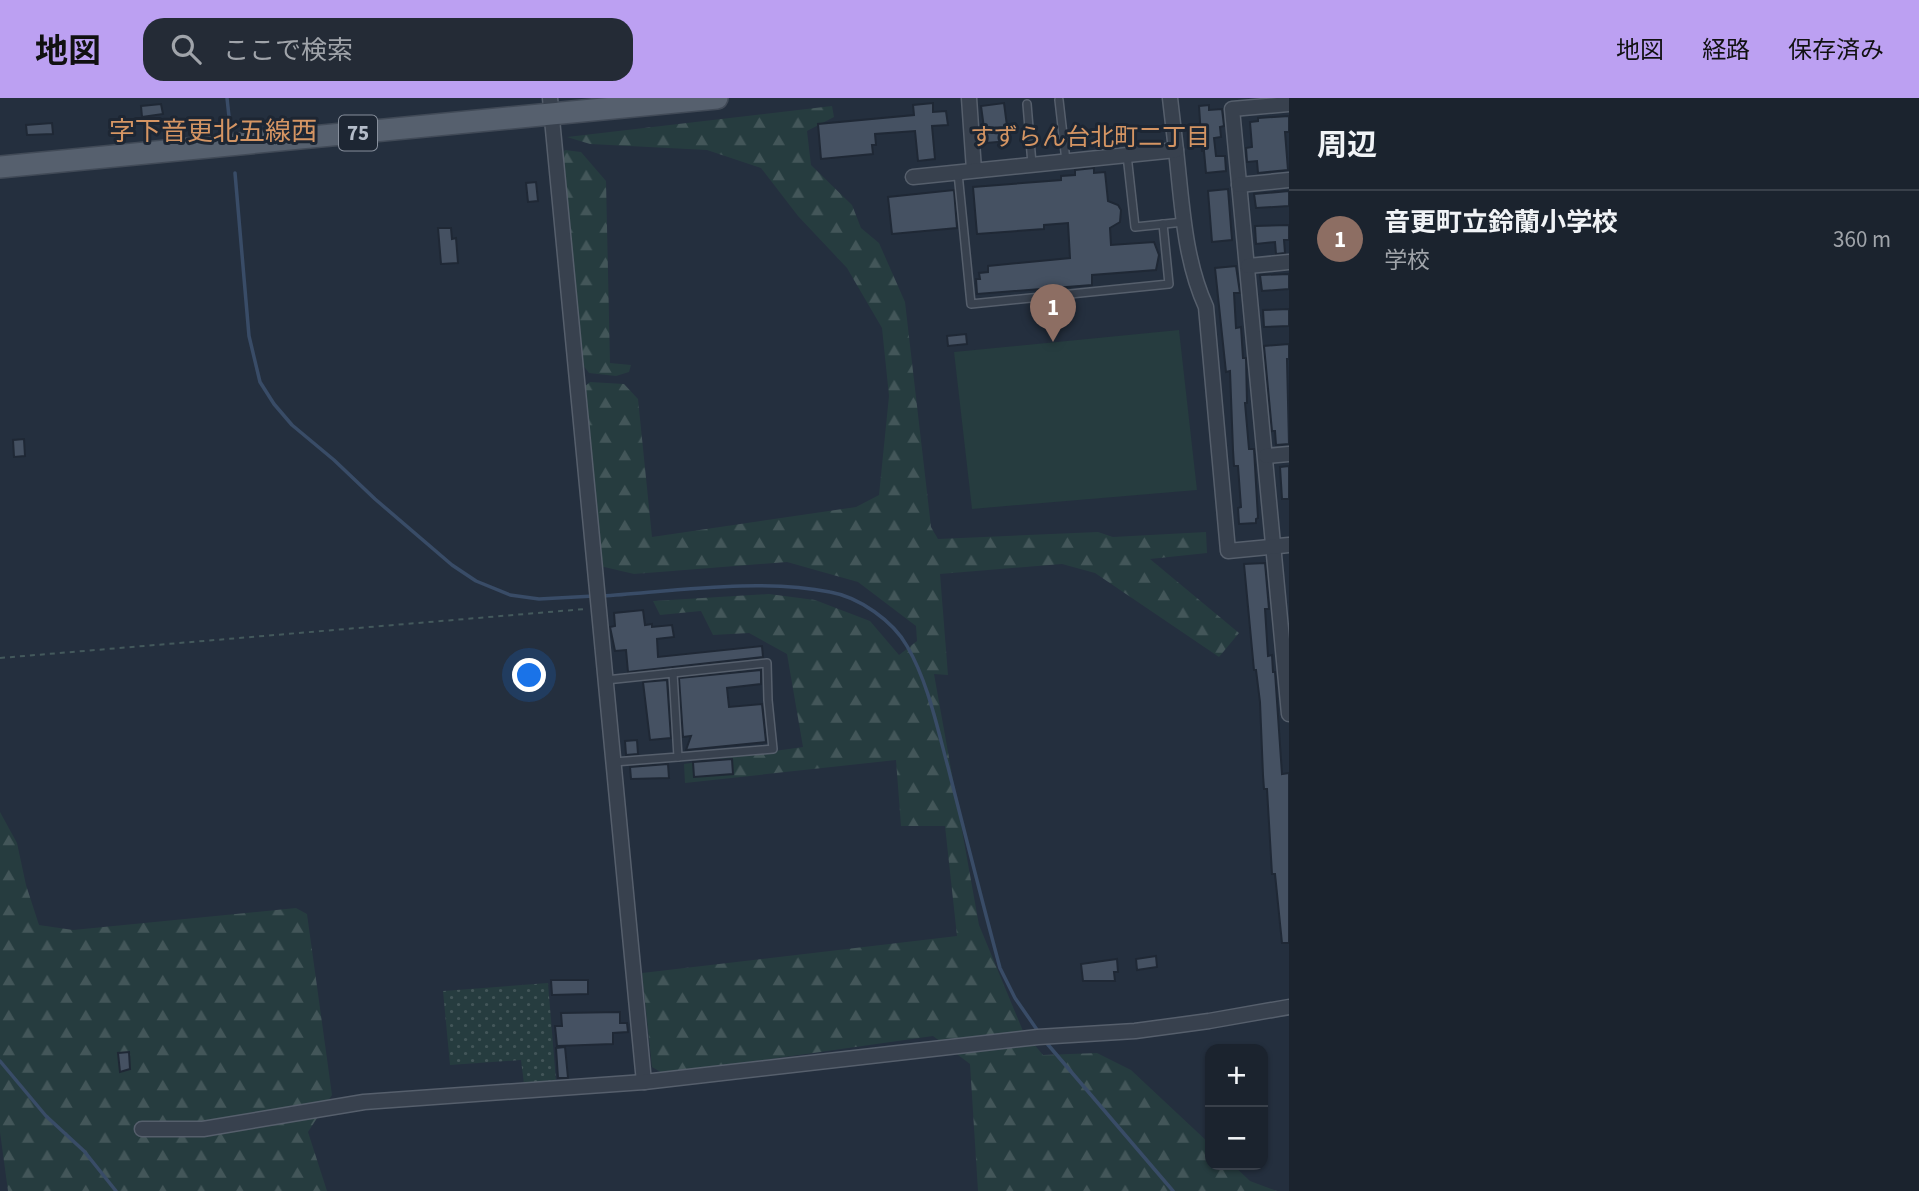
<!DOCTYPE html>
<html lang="ja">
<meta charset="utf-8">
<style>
body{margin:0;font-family:"Source Sans 3","Noto Sans JP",sans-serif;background:#242b36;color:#f1f3f6}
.controls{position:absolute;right:21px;bottom:21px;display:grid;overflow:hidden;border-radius:14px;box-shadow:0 2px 5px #0004}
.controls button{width:63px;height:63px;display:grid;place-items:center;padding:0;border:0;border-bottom:2px solid #39404a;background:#1b232e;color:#f1f3f6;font:35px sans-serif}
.you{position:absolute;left:530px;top:578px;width:24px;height:24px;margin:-18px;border:5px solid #fff;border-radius:50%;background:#1a73e8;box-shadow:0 0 0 10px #1a73e833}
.badge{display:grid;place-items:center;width:46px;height:46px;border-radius:50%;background:#bca0f2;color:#fff;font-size:23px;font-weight:700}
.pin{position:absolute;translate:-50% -58px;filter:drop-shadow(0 2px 4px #0008)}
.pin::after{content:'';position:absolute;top:37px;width:24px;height:21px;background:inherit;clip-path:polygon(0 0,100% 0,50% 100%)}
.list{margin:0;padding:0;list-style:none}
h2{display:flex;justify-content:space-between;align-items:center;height:91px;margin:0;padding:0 28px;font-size:30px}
h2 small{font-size:23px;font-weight:400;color:#a0a4aa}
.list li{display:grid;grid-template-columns:46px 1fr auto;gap:21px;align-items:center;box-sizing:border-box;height:98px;padding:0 28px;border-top:2px solid #39404a}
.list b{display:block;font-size:26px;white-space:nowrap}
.list p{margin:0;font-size:23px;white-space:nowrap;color:#a0a4aa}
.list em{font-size:23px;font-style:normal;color:#a0a4aa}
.icon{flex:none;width:38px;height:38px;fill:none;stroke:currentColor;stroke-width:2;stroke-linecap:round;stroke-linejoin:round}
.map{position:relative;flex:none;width:1289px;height:1093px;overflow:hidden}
header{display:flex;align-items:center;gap:42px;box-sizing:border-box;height:98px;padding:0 35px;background:#bca0f2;color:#111}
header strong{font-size:33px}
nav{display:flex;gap:38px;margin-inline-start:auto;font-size:24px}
.search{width:490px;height:63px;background:#242b36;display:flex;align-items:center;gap:18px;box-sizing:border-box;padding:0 24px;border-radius:21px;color:#a0a4aa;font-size:26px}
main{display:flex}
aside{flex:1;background:#1b232e}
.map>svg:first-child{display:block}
.grass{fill:url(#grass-dots)}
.forest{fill:url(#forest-firs)}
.garden{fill:#263c3f}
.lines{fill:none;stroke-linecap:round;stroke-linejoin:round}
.stream{stroke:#394c67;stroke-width:3.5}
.building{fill:#455162;stroke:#1f2835;stroke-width:2}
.lane-casing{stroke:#565f6c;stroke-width:10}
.street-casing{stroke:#565f6c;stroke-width:17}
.primary-casing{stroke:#414a57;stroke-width:24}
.path{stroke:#44595c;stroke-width:2;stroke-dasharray:5 5;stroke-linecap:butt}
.lane{stroke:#38414e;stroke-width:7}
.street{stroke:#38414e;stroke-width:14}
.primary{stroke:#56606e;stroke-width:21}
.labels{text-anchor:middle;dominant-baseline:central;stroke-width:6;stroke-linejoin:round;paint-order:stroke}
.shield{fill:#1d2633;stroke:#878f9c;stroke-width:2}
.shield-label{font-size:21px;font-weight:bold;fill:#b4bcc9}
.neighbourhood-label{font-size:24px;fill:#d59563;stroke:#1d2633}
.quarter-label{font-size:26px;fill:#d59563;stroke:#1d2633}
</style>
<header>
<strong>地図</strong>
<div class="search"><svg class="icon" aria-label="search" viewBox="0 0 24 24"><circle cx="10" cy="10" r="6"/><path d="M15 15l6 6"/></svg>ここで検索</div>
<nav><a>地図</a><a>経路</a><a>保存済み</a></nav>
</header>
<main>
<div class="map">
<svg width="1289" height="1093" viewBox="0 0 1289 1093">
<defs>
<pattern id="grass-dots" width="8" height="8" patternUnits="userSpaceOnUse" patternTransform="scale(1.75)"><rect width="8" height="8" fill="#263c3f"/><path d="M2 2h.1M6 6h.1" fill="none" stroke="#435659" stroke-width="1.8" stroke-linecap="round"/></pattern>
<pattern id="forest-firs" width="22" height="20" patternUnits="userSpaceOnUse" patternTransform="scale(1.75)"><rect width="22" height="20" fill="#263c3f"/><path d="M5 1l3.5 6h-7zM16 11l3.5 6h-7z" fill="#435659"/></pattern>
</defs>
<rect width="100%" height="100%" fill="#242f3e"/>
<!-- grass -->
<polygon class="grass" points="548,885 556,983 524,986 521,962 450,967 443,893"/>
<!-- forest -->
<g class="forest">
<polygon points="832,8 834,19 807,33 811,67 852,107 861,130 879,145 905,204 931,429 938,441 1098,434 1113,439 1206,434 1207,455 1150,461 1239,535 1219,559 1095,475 1062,466 940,476 948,577 934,576 979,827 1023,933 1043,957 1097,955 1131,972 1210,1046 1210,1067 1233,1067 1250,1083 1277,1093 978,1093 970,966 933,938 664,976 652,969 642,875 957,838 945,728 901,728 896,662 685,685 684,666 803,649 787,556 749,535 713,537 701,513 660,517 653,503 769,496 815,502 870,523 899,557 917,543 916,528 858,484 787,464 634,476 600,468 583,290 590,284 624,286 638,301 652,439 856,409 879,397 889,298 882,230 847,170 798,118 761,70 707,52 590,46 567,39"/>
<polygon points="565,52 581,54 606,83 610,265 631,267 629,274 616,278 589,275 579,262 561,57"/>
<polygon points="0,714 17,745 26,787 39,827 73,832 296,810 307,816 332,997 308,1034 327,1093 8,1093 0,1034"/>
</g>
<!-- garden -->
<polygon class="garden" points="1179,232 1197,392 972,411 954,254"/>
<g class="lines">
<!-- stream -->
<g class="stream">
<polyline points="227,0 230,28"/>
<polyline points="235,75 249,238 260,284 274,306 292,327 334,362 375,401 452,467 476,483 510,497 539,501 594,498"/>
<path d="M602,498C674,493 760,480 830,494C859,499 893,523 907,548C928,584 937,629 948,669C965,736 982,803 1000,870L1015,900L1040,936"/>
<polyline points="1044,942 1173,1093"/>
<polyline points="0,963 46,1018 84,1053 116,1093"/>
</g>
</g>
<!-- building -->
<g class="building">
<polygon points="933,5 933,14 946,13 948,27 932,28 935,61 918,63 915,33 875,36 876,47 872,47 873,56 821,61 818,26 914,17 913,7"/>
<polygon points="1004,5 1009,43 986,45 981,8"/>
<polygon points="161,6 163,16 142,19 141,8"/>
<polygon points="1209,7 1209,12 1222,11 1224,28 1220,29 1221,39 1214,40 1216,58 1225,58 1226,73 1206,75 1204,53 1202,53 1199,8"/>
<polygon points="1289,18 1289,34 1285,34 1288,72 1258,75 1257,63 1247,64 1246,50 1252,49 1250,24 1258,23 1258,20"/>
<polygon points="52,25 53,36 27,37 26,27"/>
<polygon points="1094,70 1094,75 1105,74 1108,103 1118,107 1121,112 1120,124 1110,130 1111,147 1154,144 1159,157 1156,172 1092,177 1092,187 977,196 976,181 980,181 979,175 988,174 988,168 1070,160 1068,125 1044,127 1044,131 977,136 973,89 1061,82 1061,78 1075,77 1075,72"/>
<polygon points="536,84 538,103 528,104 526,85"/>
<polygon points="1228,91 1232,142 1212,144 1208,93"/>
<polygon points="954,92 957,130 892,136 888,99"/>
<polygon points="1289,93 1289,108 1256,110 1254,96"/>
<polygon points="1289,127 1289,142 1284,142 1285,155 1276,156 1275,144 1256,146 1255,128"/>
<polygon points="438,130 451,130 452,141 456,140 458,165 441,166"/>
<polygon points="1236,168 1240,195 1234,195 1236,230 1241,229 1243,260 1246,260 1247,305 1245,305 1249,351 1254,351 1258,420 1256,421 1256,425 1239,426 1238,410 1241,409 1238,368 1234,368 1233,352 1230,273 1226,274 1215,170"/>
<polygon points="1289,176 1289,191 1262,193 1260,177"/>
<polygon points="1289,211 1289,228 1264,229 1263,212"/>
<polygon points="966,236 967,246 948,248 947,238"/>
<polygon points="1289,246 1289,261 1287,261 1289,346 1276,347 1275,333 1272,333 1264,248"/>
<polygon points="24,341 25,358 14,359 13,342"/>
<polygon points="1289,368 1289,401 1282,401 1280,369"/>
<polygon points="1265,465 1269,511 1265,511 1268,558 1272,557 1273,574 1275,574 1282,676 1289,675 1289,845 1282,845 1275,776 1272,776 1267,691 1264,691 1263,677 1260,604 1256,572 1254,572 1244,466"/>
<polygon points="643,512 645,527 652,526 652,529 672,527 674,539 657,541 658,559 762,548 763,559 628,574 626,552 615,553 610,529 615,528 614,515"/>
<polygon points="761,572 761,586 727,590 729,609 762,606 766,644 686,652 691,638 683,639 679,580"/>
<polygon points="667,582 671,640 650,642 643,584"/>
<polygon points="637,642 638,656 626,657 625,643"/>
<polygon points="732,661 733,676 694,679 693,664"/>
<polygon points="668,666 669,680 631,681 630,669"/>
<polygon points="1156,858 1157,869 1137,872 1136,861"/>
<polygon points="1117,861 1118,874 1114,874 1115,883 1083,883 1081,866"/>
<polygon points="551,882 588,882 588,896 552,897"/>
<polygon points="620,914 620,925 627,925 628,934 613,935 613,946 557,948 555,928 562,928 561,915"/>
<polygon points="565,949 568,980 558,980 556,950"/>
<polygon points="129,954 130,971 120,974 118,955"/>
</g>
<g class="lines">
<!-- lane casing -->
<g class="lane-casing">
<g id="lane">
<polyline points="1059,2 1066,63"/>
<polyline points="1027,6 1032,66"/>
<polyline points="1127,57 1135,129 1184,124"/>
<polyline points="958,75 971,206 1169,186 1163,126"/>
<polyline points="673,575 767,565 768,602 773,651 678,659"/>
<polyline points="606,582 673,575 678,659 614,664"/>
</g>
</g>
<!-- street casing -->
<g class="street-casing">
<g id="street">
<polyline points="550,0 644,984"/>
<polyline points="969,0 974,72"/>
<polyline points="1289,6 1232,11 1289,616"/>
<path d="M1176,52C1182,105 1184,161 1206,209L1228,453L1289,447"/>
<polyline points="913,79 1176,52 1170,0"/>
<polyline points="1239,87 1289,82"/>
<polyline points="1248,168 1289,164"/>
<polyline points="1266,358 1289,356"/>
<polyline points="142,1031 203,1031 364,1004 644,984 1038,939 1135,933 1209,923 1289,909"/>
</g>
</g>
<!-- primary casing -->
<g class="primary-casing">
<polyline id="primary" points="0,69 717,0"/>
</g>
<!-- path -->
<polyline class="path" points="0,560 585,511"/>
<!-- lane -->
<use href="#lane" class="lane"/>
<!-- street -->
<use href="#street" class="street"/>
<!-- primary -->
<use href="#primary" class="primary"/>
</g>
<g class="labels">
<!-- shield labels -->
<rect class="shield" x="339" y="17.5" width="38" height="35" rx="5"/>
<g class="shield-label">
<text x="358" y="35">75</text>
</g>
<!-- neighbourhood labels -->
<g class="neighbourhood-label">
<text x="1090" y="39">すずらん台北町二丁目</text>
</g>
<!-- quarter labels -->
<g class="quarter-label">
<text x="213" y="33">字下音更北五線西</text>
</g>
</g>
</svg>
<div class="controls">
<button>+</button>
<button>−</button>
</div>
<div class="you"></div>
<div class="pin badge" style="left:1053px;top:244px;background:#8d6e63">1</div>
</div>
<aside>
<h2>周辺<small></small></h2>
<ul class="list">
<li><span class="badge" style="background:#8d6e63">1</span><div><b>音更町立鈴蘭小学校</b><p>学校</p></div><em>360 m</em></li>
</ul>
</aside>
</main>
